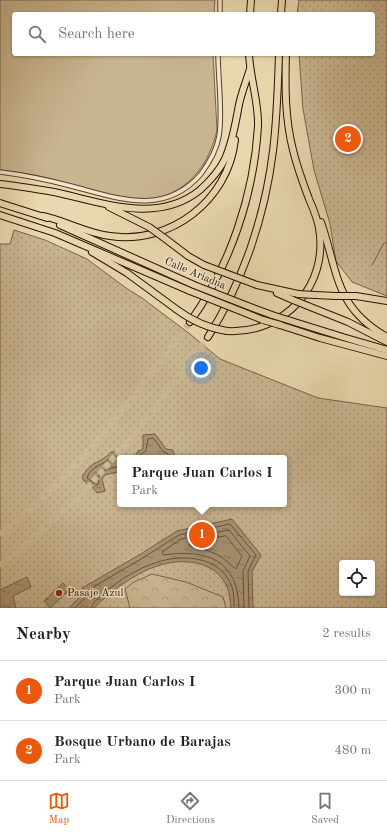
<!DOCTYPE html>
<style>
body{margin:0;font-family:"Old Standard TT",serif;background:#f6f6f6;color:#222}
.controls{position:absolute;right:12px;bottom:12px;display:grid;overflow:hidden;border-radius:4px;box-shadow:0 1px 3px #0004}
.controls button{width:36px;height:36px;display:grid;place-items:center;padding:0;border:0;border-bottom:1px solid #e0e0e0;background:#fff;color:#222;font:20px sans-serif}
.you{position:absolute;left:201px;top:368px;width:14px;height:14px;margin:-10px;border:3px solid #fff;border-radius:50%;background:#1a73e8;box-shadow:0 0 0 6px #1a73e833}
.badge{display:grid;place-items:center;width:26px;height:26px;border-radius:50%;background:#ea580c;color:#fff;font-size:13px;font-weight:700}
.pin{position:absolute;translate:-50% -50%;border:2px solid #fff;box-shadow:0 1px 4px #0006}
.popup{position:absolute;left:117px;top:455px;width:170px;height:52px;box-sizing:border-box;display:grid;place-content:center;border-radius:4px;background:#fff;filter:drop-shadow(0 1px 3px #0005);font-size:13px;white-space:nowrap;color:#767676}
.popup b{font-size:15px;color:#222}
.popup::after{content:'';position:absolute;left:50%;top:100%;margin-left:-8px;border:8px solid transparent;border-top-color:#fff}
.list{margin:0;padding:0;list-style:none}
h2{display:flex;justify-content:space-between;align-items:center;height:52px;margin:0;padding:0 16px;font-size:17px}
h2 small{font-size:13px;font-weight:400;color:#767676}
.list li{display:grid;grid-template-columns:26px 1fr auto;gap:12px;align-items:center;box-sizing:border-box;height:60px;padding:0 16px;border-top:1px solid #e0e0e0}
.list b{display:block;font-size:15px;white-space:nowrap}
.list p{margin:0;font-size:13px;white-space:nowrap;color:#767676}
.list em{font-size:13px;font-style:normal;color:#767676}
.icon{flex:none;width:22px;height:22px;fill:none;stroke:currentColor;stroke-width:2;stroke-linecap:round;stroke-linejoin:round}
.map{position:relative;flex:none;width:387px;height:608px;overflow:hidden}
.search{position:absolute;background:#fff;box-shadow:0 1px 3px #0004;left:12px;right:12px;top:12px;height:44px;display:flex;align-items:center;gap:10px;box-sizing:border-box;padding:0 14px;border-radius:4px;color:#767676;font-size:15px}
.sheet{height:172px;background:#fff}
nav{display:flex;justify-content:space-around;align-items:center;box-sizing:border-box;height:56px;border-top:1px solid #e0e0e0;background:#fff;font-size:11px;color:#767676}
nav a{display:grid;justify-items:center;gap:2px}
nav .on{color:#ea580c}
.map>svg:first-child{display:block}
.grass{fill:url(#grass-dots);stroke:#7a6248;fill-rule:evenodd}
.forest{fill:url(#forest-crowns);stroke:#7a6248}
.garden{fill:#c9b691;stroke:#7a6248}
.water{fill:url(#water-ripples);stroke:#765e46}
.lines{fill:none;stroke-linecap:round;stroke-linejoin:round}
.shore{stroke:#69503a;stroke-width:1}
.stream{stroke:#765e46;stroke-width:1}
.highway-tunnel{stroke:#ccba95;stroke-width:6;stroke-dasharray:6 3;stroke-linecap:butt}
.street-casing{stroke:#5a402c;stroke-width:5.5}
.highway-casing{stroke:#2a0e00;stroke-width:8}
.street{stroke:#f1e6cb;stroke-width:3.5}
.highway{stroke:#e9d8af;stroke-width:6}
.highway-bridge-casing{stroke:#2a0e00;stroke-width:8;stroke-linecap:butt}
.highway-bridge{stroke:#e9d8af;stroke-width:6}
.poi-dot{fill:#8f2418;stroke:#f1e6cb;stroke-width:1.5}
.labels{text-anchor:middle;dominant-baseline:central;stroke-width:3;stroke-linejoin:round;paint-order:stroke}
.street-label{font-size:11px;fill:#2a0e00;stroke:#f1e6cb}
.poi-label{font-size:11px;fill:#2a0e00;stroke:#f1e6cb;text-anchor:start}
</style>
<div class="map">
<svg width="387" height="608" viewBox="0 0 387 608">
<defs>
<pattern id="grass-dots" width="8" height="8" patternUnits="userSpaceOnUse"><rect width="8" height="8" fill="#c9b691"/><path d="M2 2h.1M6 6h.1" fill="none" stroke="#ad9b7b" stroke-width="1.8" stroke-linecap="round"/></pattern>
<pattern id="forest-crowns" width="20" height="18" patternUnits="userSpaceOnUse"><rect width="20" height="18" fill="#c9b691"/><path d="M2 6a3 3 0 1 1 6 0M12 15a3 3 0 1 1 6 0" fill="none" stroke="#ad9b7b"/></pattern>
<pattern id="water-ripples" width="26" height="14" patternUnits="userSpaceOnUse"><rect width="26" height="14" fill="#a89374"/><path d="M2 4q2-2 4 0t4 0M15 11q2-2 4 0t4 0" fill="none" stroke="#89765d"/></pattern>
</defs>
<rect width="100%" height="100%" fill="#e9d8af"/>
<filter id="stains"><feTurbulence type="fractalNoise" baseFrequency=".005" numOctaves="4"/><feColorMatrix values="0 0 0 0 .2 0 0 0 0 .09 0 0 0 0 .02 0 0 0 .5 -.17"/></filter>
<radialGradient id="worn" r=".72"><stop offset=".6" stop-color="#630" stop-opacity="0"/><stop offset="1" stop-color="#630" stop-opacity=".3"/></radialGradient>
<!-- grass -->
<g class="grass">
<polygon points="299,0 387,0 387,296 352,282 336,261 330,224 314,170 303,109 299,54 373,54 373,14 297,14"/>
<path d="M14,230L45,240L87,259L126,288L142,298L190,334L220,359L318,398L387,408V608H0V244H10ZM120,458H284V504H120ZM342,563H372V593H342Z"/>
</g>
<!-- forest -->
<polygon class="forest" points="152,574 186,582 223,597 226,608 130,608 125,589 134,582"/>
<!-- garden -->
<path class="garden" d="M0,0H215L214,14H14V54H213L217,130C208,171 179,203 134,199C105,196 76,185 48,178C32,174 16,172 0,170Z"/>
<!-- water -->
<g class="water">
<polygon points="155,434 166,449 173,450 174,454 172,458 134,458 138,451 143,449 143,435"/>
<path d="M111,452H115L122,458H120V470L117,472L105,475L102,479L105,491L97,493C93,486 86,485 82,478C89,461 102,463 111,452Z"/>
<path d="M232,519L261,555L252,572L253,608H231C230,601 230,593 227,587C222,575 213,568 200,564C161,553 121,582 94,608H69L83,594L82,588L139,555L177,531Z"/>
<polygon points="27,577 31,587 13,596 16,608 0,608 0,590"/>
<polygon points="63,583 69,590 50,608 44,601"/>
</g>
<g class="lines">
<!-- shore -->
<g class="shore">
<polyline points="138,458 140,455 146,451 148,439 153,438 163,451 168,454 169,458"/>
<path d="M120,461L116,457L112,456C105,465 90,466 87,478L97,485L99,483L98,477C103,469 111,468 120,467"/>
<polygon points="226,536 242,556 236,569 220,556 209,551 189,546 190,543"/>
<polyline points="75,608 86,597 88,590 141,559 179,535 230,524 256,555 248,571 249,608"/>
<path d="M92,608C92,602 99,598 103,594C118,581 136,569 155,563C182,553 221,556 232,587C234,593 234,601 234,608"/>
<path d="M239,608C238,559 206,549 163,555L162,552L181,539L229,530L250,556L243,571L244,608"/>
</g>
<!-- stream -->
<polyline class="stream" points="372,265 384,243 387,243"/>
<!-- highway-tunnel -->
<g class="highway-tunnel">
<polyline points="0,535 64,478 121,413 190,322"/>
<polyline points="0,566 77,500 142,425 208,337"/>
</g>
<!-- street casing -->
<g class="street-casing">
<g id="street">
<polyline points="220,0 220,14"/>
<path d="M0,172C24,175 48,180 71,186C118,198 164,217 201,174C209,163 217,149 219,136C223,113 218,79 218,54"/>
</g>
</g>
<!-- highway casing -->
<g class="highway-casing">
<g id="highway">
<polyline points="250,14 251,0"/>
<polyline points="281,14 282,0"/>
<path d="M0,184C18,186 36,189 54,192C101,202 157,225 200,190C210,181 219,171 225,159C232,143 235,127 238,110C240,96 246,82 250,69"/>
<polyline points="0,203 47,218"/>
<polyline points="109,207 149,227"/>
<polyline points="0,215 55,233 190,291"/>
<path d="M43,216C66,221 86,233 110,236C170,245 228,201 235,140"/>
<path d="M321,222C338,272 335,308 387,337"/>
<polyline points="60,225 194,285"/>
<polyline points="163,237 188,256 204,265"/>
<polyline points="92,252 127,273 176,309"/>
<polyline points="257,285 298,294"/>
<polyline points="277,293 293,300"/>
<polyline points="315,295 336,296"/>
<polyline points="356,296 387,301"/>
<polyline points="308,306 348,322 387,342"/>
<polyline points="253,308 272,315"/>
<polyline points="248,314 263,320"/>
<polyline points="288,320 346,338 387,350"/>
<path d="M190,322C230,266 254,195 258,126C259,103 250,78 249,54"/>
<polyline points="280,325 320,338 387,356"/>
<path d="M227,331C285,334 329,285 319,228C317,218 313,208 309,199C303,183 297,167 293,150C285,119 285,86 286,54"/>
<path d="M208,337C243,282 265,216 273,151C277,119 278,86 279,54"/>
</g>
</g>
<!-- street -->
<use href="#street" class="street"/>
<!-- highway -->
<use href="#highway" class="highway"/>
<!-- highway-bridge casing -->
<g class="highway-bridge-casing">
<g id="highway-bridge">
<polyline points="149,227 163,237"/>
<polyline points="204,265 257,285"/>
<polyline points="194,285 253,308"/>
<polyline points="190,291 248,314"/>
<polyline points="298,294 315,295"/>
<polyline points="336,296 356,296"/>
<polyline points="293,300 308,306"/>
<path d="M176,309C192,321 207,328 227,331"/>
<polyline points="272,315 288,320"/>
<polyline points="263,320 280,325"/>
</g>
</g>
<!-- highway-bridge -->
<use href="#highway-bridge" class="highway-bridge"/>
</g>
<!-- markers -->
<circle class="poi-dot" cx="59" cy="593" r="4"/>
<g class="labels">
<!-- street labels -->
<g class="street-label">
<text transform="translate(195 274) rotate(23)">Calle Ariadna</text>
</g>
<!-- poi labels -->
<g class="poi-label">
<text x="67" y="593">Pasaje Azul</text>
</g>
</g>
<rect width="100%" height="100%" filter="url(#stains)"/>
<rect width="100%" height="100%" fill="url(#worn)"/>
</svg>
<div class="controls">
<button><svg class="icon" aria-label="locate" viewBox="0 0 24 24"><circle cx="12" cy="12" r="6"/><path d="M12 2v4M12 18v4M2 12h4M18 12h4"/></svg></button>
</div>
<div class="you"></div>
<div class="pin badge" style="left:202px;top:535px">1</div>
<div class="popup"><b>Parque Juan Carlos I</b>Park</div>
<div class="pin badge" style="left:348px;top:139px">2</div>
<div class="search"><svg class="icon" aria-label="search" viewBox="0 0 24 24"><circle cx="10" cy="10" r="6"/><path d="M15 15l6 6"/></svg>Search here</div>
</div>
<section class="sheet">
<h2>Nearby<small>2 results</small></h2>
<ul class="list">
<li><span class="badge">1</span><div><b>Parque Juan Carlos I</b><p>Park</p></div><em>300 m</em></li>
<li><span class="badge">2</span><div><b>Bosque Urbano de Barajas</b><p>Park</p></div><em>480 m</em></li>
</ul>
</section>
<nav>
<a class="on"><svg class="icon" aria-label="map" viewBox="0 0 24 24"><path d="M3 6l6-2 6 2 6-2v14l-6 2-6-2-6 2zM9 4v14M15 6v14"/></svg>Map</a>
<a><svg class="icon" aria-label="directions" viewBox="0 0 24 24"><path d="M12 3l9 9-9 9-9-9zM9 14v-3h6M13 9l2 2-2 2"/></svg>Directions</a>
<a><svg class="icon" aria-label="saved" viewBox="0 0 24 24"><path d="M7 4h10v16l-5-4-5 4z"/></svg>Saved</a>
</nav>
